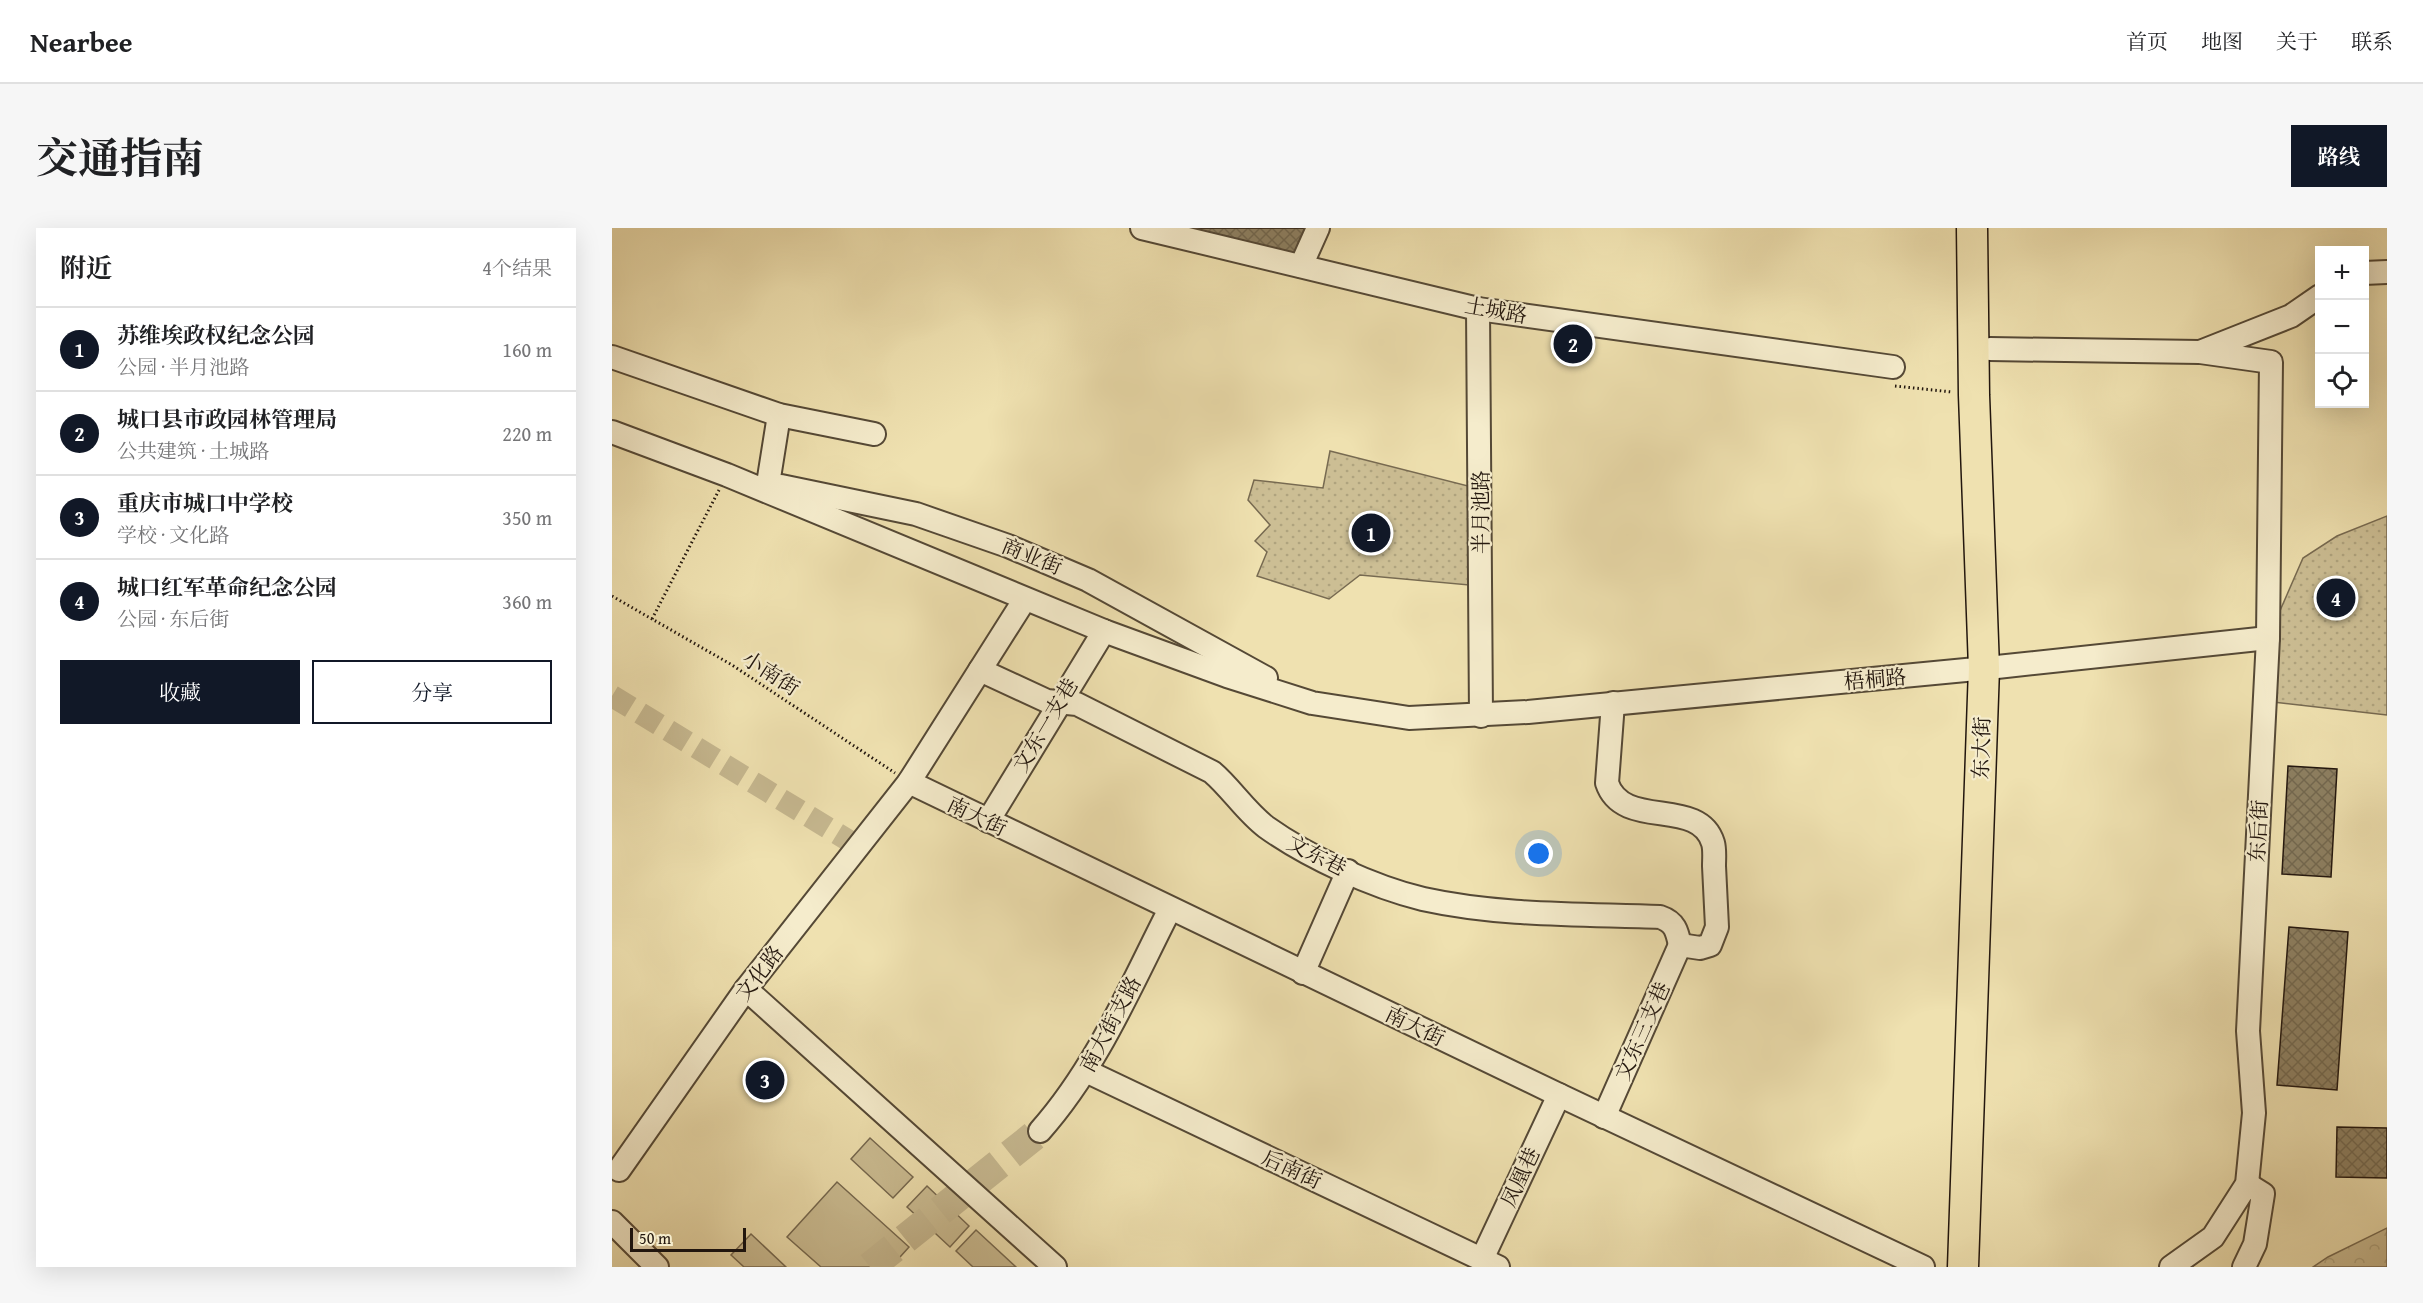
<!DOCTYPE html>
<html lang="zh">
<meta charset="utf-8">
<style>
body{margin:0;font-family:"Gentium Book Plus","Noto Serif SC",serif;background:#f6f6f6;color:#202124}
.controls{position:absolute;right:18px;top:18px;display:grid;overflow:hidden;border-radius:0px;box-shadow:0 6px 24px #0002}
.controls button{width:54px;height:54px;display:grid;place-items:center;padding:0;border:0;border-bottom:2px solid #e0e0e0;background:#fff;color:#202124;font:30px sans-serif}
.scale{position:absolute;left:18px;bottom:15px;width:116px;box-sizing:border-box;padding-left:6px;border:3px solid #22160e;border-top:0;font-size:16px;line-height:21px;white-space:nowrap;color:#22160e;-webkit-text-stroke:4px #f5eccc;paint-order:stroke}
.you{position:absolute;left:927px;top:626px;width:21px;height:21px;margin:-15px;border:4px solid #fff;border-radius:50%;background:#1a73e8;box-shadow:0 0 0 9px #1a73e833}
.badge{display:grid;place-items:center;width:39px;height:39px;border-radius:50%;background:#111827;color:#fff;font-size:20px;font-weight:700}
.pin{position:absolute;translate:-50% -50%;border:3px solid #fff;box-shadow:0 2px 6px #0006}
.list{margin:0;padding:0;list-style:none}
h2{display:flex;justify-content:space-between;align-items:center;height:78px;margin:0;padding:0 24px;font-size:26px}
h2 small{font-size:20px;font-weight:400;color:#757577}
.list li{display:grid;grid-template-columns:39px 1fr auto;gap:18px;align-items:center;box-sizing:border-box;height:84px;padding:0 24px;border-top:2px solid #e0e0e0}
.list b{display:block;font-size:22px;white-space:nowrap}
.list p{margin:0;font-size:20px;white-space:nowrap;color:#757577}
.list em{font-size:20px;font-style:normal;color:#757577}
.actions{display:flex;gap:12px;padding:18px 24px}
.actions a{flex:1;padding:14px 0;border:2px solid #111827;border-radius:0px;text-align:center;font-size:21px;color:#111827}
.actions .main{background:#111827;color:#fff}
.icon{flex:none;width:33px;height:33px;fill:none;stroke:currentColor;stroke-width:2;stroke-linecap:round;stroke-linejoin:round}
.map{position:relative;flex:none;width:1775px;height:1039px;overflow:hidden;border-radius:0px}
header{display:flex;align-items:center;gap:36px;box-sizing:border-box;height:84px;padding:0 30px;background:#fff;border-bottom:2px solid #e0e0e0}
header strong{font-size:28px}
nav{display:flex;gap:33px;margin-inline-start:auto;font-size:21px}
.intro{display:flex;align-items:center;justify-content:space-between;box-sizing:border-box;height:144px;padding:0 36px}
h1{margin:0;font-size:42px}
.button{padding:15px 27px;border-radius:0px;background:#111827;color:#fff;font-size:21px;font-weight:700}
main{display:flex;gap:36px;padding:0 36px}
aside{flex:1;background:#fff;border-radius:0px;box-shadow:0 6px 24px #0002}
.map>svg:first-child{display:block}
.grass{fill:#ccbe94;stroke:#776a51;stroke-width:1.5}
.forest{fill:url(#forest-crowns);stroke:#776a51;stroke-width:1.5}
.park{fill:url(#park-dots);stroke:#776a51;stroke-width:1.5}
.building{fill:url(#building-cross-hatch);stroke:#22160e;stroke-width:1.5}
.lines{fill:none;stroke-linecap:round;stroke-linejoin:round}
.minor-tunnel{stroke:#c6b890;stroke-width:22;stroke-dasharray:22 11;stroke-linecap:butt}
.major-tunnel{stroke:#c6b890;stroke-width:30;stroke-dasharray:30 15;stroke-linecap:butt}
.minor-casing{stroke:#554936;stroke-width:26}
.major-casing{stroke:#22160e;stroke-width:33}
.path{stroke:#22160e;stroke-width:3;stroke-dasharray:1.5 3;stroke-linecap:butt}
.minor{stroke:#f5eccc;stroke-width:22}
.major{stroke:#efe1b0;stroke-width:30}
.labels{text-anchor:middle;dominant-baseline:central;stroke-width:4.5;stroke-linejoin:round;paint-order:stroke}
.street-label{font-size:21px;fill:#22160e;stroke:#f5eccc}
</style>
<header>
<strong>Nearbee</strong>
<nav><a>首页</a><a>地图</a><a>关于</a><a>联系</a></nav>
</header>
<div class="intro"><h1>交通指南</h1><a class="button">路线</a></div>
<main>
<aside>
<h2>附近<small>4个结果</small></h2>
<ul class="list">
<li><span class="badge">1</span><div><b>苏维埃政权纪念公园</b><p>公园 · 半月池路</p></div><em>160 m</em></li>
<li><span class="badge">2</span><div><b>城口县市政园林管理局</b><p>公共建筑 · 土城路</p></div><em>220 m</em></li>
<li><span class="badge">3</span><div><b>重庆市城口中学校</b><p>学校 · 文化路</p></div><em>350 m</em></li>
<li><span class="badge">4</span><div><b>城口红军革命纪念公园</b><p>公园 · 东后街</p></div><em>360 m</em></li>
</ul>
<div class="actions"><a class="main">收藏</a><a>分享</a></div>
</aside>
<div class="map">
<svg width="1775" height="1039" viewBox="0 0 1775 1039">
<defs>
<pattern id="forest-crowns" width="20" height="18" patternUnits="userSpaceOnUse" patternTransform="scale(1.5)"><rect width="20" height="18" fill="#ccbe94"/><path d="M2 6a3 3 0 1 1 6 0M12 15a3 3 0 1 1 6 0" fill="none" stroke="#afa37e"/></pattern>
<pattern id="park-dots" width="8" height="8" patternUnits="userSpaceOnUse" patternTransform="scale(1.5)"><rect width="8" height="8" fill="#ccbe94"/><path d="M2 2h.1M6 6h.1" fill="none" stroke="#afa37e" stroke-width="1.8" stroke-linecap="round"/></pattern>
<pattern id="building-cross-hatch" width="8" height="8" patternUnits="userSpaceOnUse" patternTransform="scale(1.5)"><rect width="8" height="8" fill="#8d8062"/><path d="M0 0l8 8M0 8l8-8" fill="none" stroke="#73684f"/></pattern>
</defs>
<rect width="100%" height="100%" fill="#efe1b0"/>
<filter id="stains"><feTurbulence type="fractalNoise" baseFrequency=".00333" numOctaves="4"/><feColorMatrix values="0 0 0 0 .2 0 0 0 0 .09 0 0 0 0 .02 0 0 0 .5 -.17"/></filter>
<radialGradient id="worn" r=".72"><stop offset=".6" stop-color="#630" stop-opacity="0"/><stop offset="1" stop-color="#630" stop-opacity=".3"/></radialGradient>
<!-- grass -->
<g class="grass">
<polygon points="258,910 301,949 281,970 239,931"/>
<polygon points="225,954 297,1019 279,1039 209,1039 175,1009"/>
<polygon points="315,958 357,998 338,1019 295,979"/>
<polygon points="364,1002 404,1039 361,1039 344,1023"/>
<polygon points="139,1006 174,1039 132,1039 119,1027"/>
</g>
<!-- forest -->
<polygon class="forest" points="1775,1000 1775,1039 1701,1039 1716,1029"/>
<!-- park -->
<g class="park">
<polygon points="718,223 868,261 868,358 748,347 717,371 645,348 655,324 643,313 658,297 636,272 642,252 711,260"/>
<polygon points="1775,288 1775,487 1653,473 1656,410 1691,330 1725,308"/>
</g>
<!-- building -->
<g class="building">
<polygon points="553,0 706,0 689,38"/>
<polygon points="1676,538 1725,541 1719,649 1670,646"/>
<polygon points="1677,699 1736,704 1725,862 1665,857"/>
<polygon points="1725,899 1775,900 1775,950 1724,949"/>
</g>
<g class="lines">
<!-- minor-tunnel -->
<polyline class="minor-tunnel" points="0,468 247,619"/>
<!-- major-tunnel -->
<polyline class="major-tunnel" points="258,1039 428,903"/>
<!-- minor casing -->
<g class="minor-casing">
<g id="minor">
<polyline points="530,0 866,81 1281,139"/>
<polyline points="689,38 706,0"/>
<polyline points="1752,45 1775,44"/>
<polyline points="866,81 869,488"/>
<polyline points="1378,121 1588,124 1679,88 1708,68"/>
<polyline points="0,129 167,187 262,206"/>
<polyline points="0,204 115,247 492,403 615,448 700,475 797,490 916,484 1385,439 1656,410"/>
<polyline points="156,256 167,187"/>
<polyline points="169,258 304,286 396,318 476,352 654,450"/>
<path d="M368,442L435,473L465,476L600,544C619,560 633,583 654,599C696,629 761,659 811,671C888,688 969,686 1048,689C1063,694 1065,703 1068,717"/>
<path d="M1001,475L995,555C1011,603 1087,568 1101,615C1103,622 1102,631 1102,638C1103,658 1104,679 1105,699L1098,717L1088,720L1068,717"/>
<polyline points="297,554 947,867 1311,1039"/>
<polyline points="376,593 492,403"/>
<polyline points="691,745 736,643"/>
<polyline points="134,761 443,1039"/>
<polyline points="474,843 886,1039"/>
<polyline points="992,889 1068,717"/>
<path d="M428,903C485,839 519,757 558,681"/>
<polyline points="7,942 134,761 297,554 413,371"/>
<polyline points="0,994 45,1039"/>
<polyline points="870,1031 947,867"/>
<polyline points="1559,1039 1601,1009 1635,956 1642,885 1636,803 1656,410 1659,134 1588,124"/>
<polyline points="1632,1039 1643,1016 1651,966 1635,956"/>
</g>
</g>
<!-- major casing -->
<g class="major-casing">
<polyline id="major" points="1351,1039 1372,440 1362,167 1360,0"/>
</g>
<!-- path -->
<g class="path">
<polyline points="1283,158 1340,164"/>
<polyline points="0,368 120,437 283,545"/>
<polyline points="40,391 107,262"/>
</g>
<!-- minor -->
<use href="#minor" class="minor"/>
<!-- major -->
<use href="#major" class="major"/>
</g>
<g class="labels">
<!-- street labels -->
<g class="street-label">
<text transform="translate(884 82) rotate(10)">土城路</text>
<text transform="translate(868 284) rotate(-90)">半月池路</text>
<text transform="translate(420 328) rotate(22)">商业街</text>
<text transform="translate(159 445) rotate(33)">小南街</text>
<text transform="translate(1263 451) rotate(-5)">梧桐路</text>
<text transform="translate(433 497) rotate(-59)">文东一支巷</text>
<text transform="translate(1369 520) rotate(-88)">东大街</text>
<text transform="translate(365 588) rotate(26)">南大街</text>
<text transform="translate(1646 603) rotate(-87)">东后街</text>
<text transform="translate(705 627) rotate(27)">文东巷</text>
<text transform="translate(147 745) rotate(-52)">文化路</text>
<text transform="translate(498 796) rotate(-62)">南大街支路</text>
<text transform="translate(803 798) rotate(26)">南大街</text>
<text transform="translate(1030 803) rotate(-66)">文东三支巷</text>
<text transform="translate(680 941) rotate(25)">后南街</text>
<text transform="translate(908 949) rotate(-65)">凤凰巷</text>
</g>
</g>
<rect width="100%" height="100%" filter="url(#stains)"/>
<rect width="100%" height="100%" fill="url(#worn)"/>
</svg>
<div class="controls">
<button>+</button>
<button>−</button>
<button><svg class="icon" aria-label="locate" viewBox="0 0 24 24"><circle cx="12" cy="12" r="6"/><path d="M12 2v4M12 18v4M2 12h4M18 12h4"/></svg></button>
</div>
<div class="scale">50 m</div>
<div class="you"></div>
<div class="pin badge" style="left:759px;top:305px">1</div>
<div class="pin badge" style="left:961px;top:116px">2</div>
<div class="pin badge" style="left:153px;top:852px">3</div>
<div class="pin badge" style="left:1724px;top:370px">4</div>
</div>
</main>
